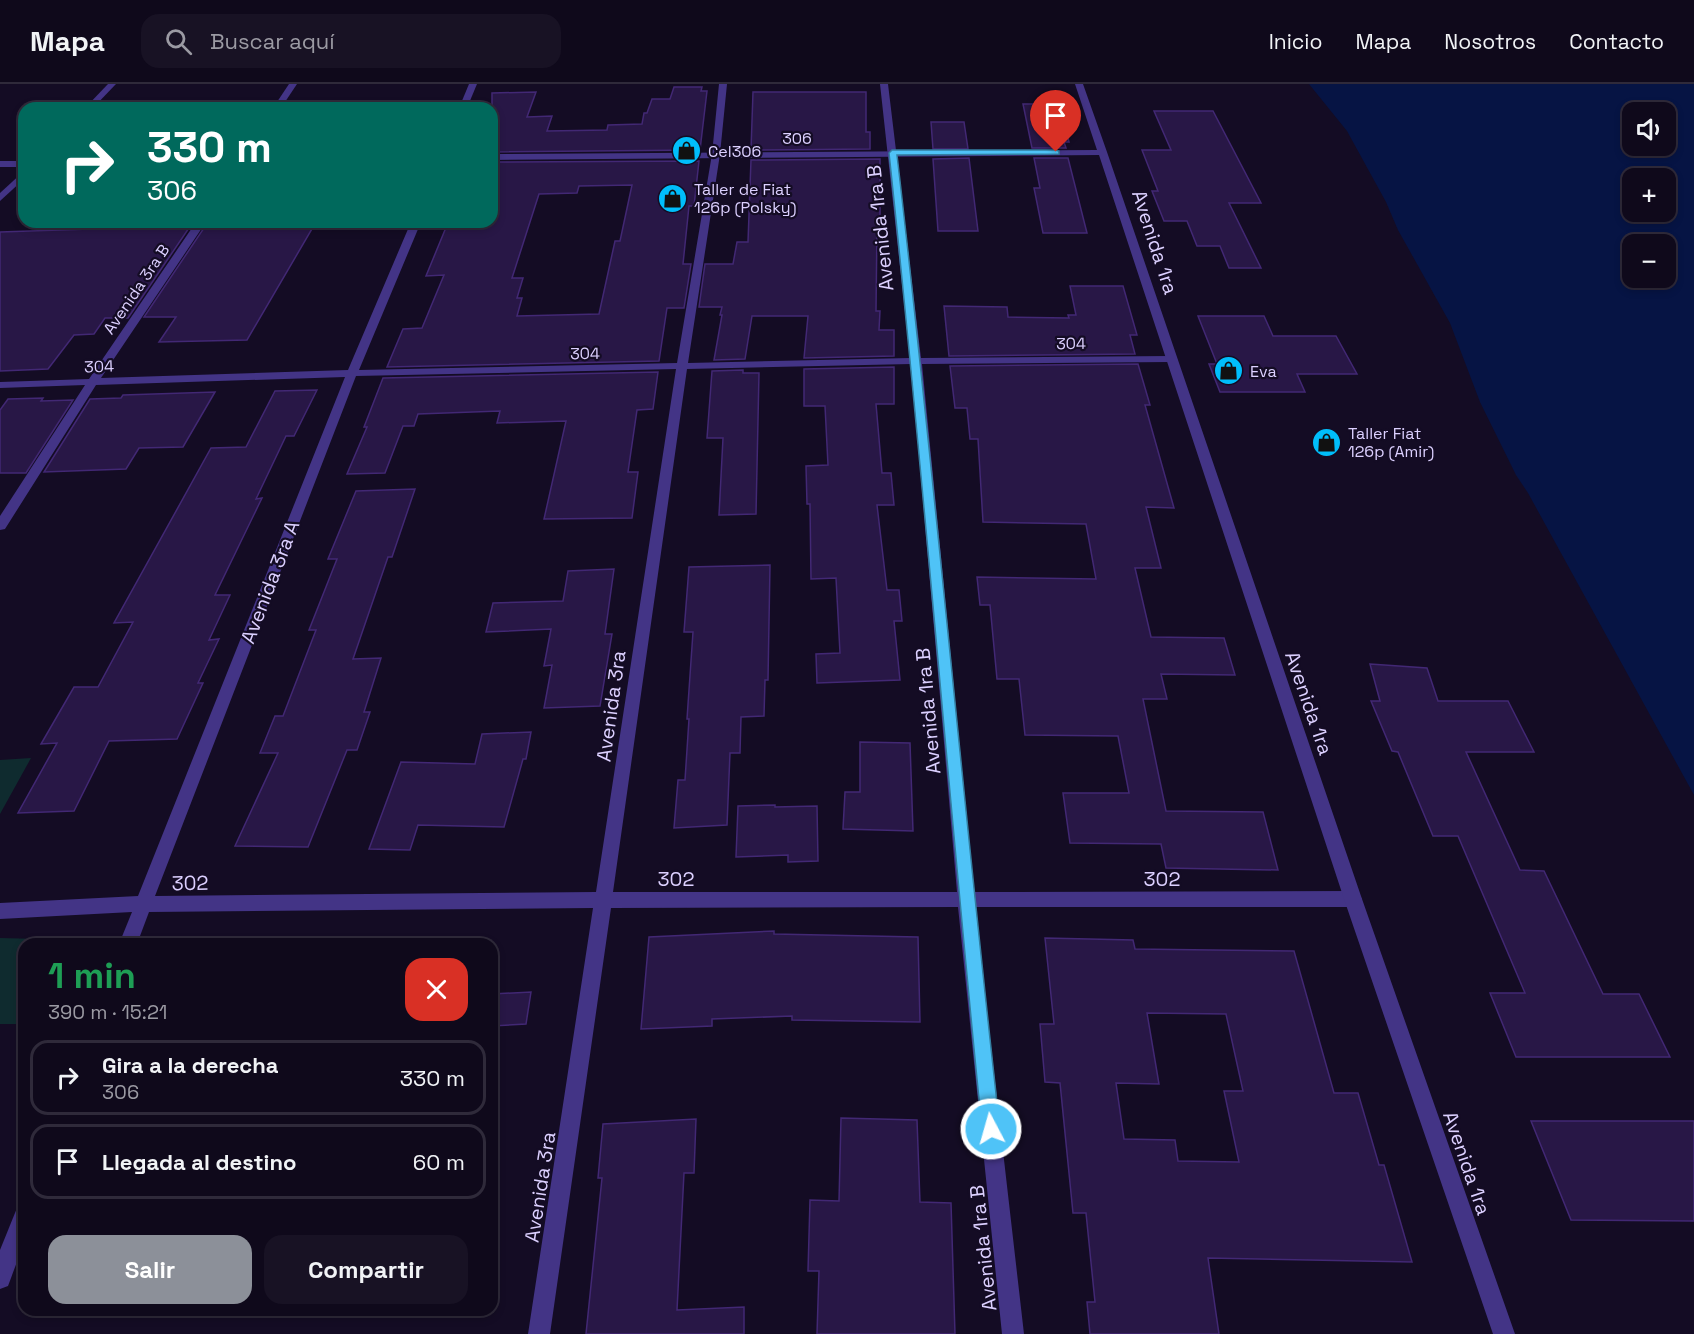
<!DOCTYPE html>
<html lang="es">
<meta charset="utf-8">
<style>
body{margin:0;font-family:"Space Grotesk",sans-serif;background:#181224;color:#f1f3f6;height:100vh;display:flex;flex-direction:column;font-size:22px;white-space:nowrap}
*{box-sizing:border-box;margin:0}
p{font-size:20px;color:#9b9aa3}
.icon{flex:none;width:33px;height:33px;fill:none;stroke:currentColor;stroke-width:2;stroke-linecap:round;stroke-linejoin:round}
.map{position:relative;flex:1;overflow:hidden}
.details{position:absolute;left:18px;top:854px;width:480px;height:378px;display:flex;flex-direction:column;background:#0f091b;border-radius:18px;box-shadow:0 3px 9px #0003,0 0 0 2px #2f2a3a}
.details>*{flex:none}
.hud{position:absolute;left:18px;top:18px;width:480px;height:126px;border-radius:18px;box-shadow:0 3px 9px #0003,0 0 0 2px #2f2a3a;background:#00695c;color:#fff;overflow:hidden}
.buttons{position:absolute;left:1622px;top:18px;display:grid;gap:12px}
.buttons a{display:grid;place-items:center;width:54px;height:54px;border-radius:12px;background:#0f091b;box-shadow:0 3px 9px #0003,0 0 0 2px #2f2a3a;font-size:30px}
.pin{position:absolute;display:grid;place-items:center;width:51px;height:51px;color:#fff;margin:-62px -26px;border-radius:50% 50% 50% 0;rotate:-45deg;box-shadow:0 0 6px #0007}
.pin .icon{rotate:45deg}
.me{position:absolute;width:66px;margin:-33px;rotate:354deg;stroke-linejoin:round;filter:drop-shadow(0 0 4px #0008)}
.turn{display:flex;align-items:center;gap:21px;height:126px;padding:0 30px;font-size:27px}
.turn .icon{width:78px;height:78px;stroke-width:2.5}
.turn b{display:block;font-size:42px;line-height:51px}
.round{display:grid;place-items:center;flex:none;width:63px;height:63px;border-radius:18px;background:#181224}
.head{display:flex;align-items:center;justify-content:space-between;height:102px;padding:0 30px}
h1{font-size:36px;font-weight:600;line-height:45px;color:#1e9e55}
.primary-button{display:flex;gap:12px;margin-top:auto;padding:12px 30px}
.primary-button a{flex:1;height:69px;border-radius:18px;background:#8c9099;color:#fff;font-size:24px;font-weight:600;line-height:69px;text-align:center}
.primary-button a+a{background:#181224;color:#f1f3f6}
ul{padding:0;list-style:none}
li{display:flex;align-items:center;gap:18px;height:75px;margin:0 12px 9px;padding:0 18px;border:3px solid #2f2a3a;border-radius:18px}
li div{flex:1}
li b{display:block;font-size:22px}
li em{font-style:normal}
header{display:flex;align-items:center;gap:36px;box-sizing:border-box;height:84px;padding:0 30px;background:#0f091b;border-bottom:2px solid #2f2a3a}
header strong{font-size:28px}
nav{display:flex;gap:33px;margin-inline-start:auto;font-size:21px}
.search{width:420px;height:54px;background:#181224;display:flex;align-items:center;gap:15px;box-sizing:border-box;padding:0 21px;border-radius:18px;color:#9b9aa3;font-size:22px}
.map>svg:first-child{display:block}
.green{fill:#0f2b2f}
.water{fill:#061444;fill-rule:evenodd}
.building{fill:#281746;stroke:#422874;stroke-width:1.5;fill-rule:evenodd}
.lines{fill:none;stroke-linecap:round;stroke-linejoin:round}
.minor{fill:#433486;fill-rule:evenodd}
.tertiary{fill:#433486;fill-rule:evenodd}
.route{fill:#4fc3f7;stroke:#337fa1;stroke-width:1.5}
.labels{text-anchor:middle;stroke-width:4.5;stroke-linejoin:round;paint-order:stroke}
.far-street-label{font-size:16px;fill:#dcd0ff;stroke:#140c24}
.far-poi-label{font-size:16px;fill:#dcd0ff;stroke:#140c24;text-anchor:start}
.street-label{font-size:20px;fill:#dcd0ff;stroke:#140c24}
</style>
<header>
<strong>Mapa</strong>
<div class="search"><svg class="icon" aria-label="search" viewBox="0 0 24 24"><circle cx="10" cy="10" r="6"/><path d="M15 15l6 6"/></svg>Buscar aquí</div>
<nav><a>Inicio</a><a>Mapa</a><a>Nosotros</a><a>Contacto</a></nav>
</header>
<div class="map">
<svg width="1694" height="1250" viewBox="0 0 1694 1250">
<rect width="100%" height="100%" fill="#140c24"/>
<g class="green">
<path d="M 31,674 L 0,730 L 0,676 Z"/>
<path d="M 0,854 L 79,856 L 77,859 L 24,860 L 24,940 L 0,940 Z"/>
</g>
<path class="water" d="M 1309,0 L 1694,0 L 1694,711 L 1528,409 L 1516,391 L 1480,318 L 1450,239 L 1398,146 L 1386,118 L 1347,47 ZM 1632,28 L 1665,28 L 1665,62 L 1632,62 ZM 1632,94 L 1665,94 L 1665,128 L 1632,128 ZM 1632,160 L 1665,160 L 1665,194 L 1632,194 Z"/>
<g class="building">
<path d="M 674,3 L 702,3 L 701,7 L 707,7 L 700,66 L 492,68 L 492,9 L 536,8 L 527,33 L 552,32 L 547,47 L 607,46 L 608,41 L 642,40 L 644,29 L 647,29 L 652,15 L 670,15 Z"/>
<path d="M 753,8 L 866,8 L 866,48 L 870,48 L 870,65 L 751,66 Z"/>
<path d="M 1023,20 L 1059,20 L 1069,58 L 1064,58 L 1066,64 L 1032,64 Z"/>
<path d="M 1154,27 L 1213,27 L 1261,119 L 1229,119 L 1261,184 L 1229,184 L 1220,162 L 1197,162 L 1187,137 L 1164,137 L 1152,107 L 1158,107 L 1142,66 L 1171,66 Z"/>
<path d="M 931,38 L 964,38 L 968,65 L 933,65 Z"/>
<path d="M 969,74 L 978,147 L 938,147 L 933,75 Z"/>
<path d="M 1034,74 L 1068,74 L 1087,149 L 1043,149 L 1034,104 L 1040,104 Z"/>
<path d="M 880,75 L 880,141 L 877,141 L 876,227 L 880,227 L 879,246 L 894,246 L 894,272 L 804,274 L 808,232 L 752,232 L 745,275 L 714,276 L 722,231 L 720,231 L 722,223 L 699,223 L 705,180 L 733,180 L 737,158 L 748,158 L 751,76 Z"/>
<path d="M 699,77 L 694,122 L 689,122 L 683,180 L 691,180 L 684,224 L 667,224 L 659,277 L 387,283 L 403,245 L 422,244 L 444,191 L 426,192 L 447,141 L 492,140 L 492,78 ZM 632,101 L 620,157 L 615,157 L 599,230 L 517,232 L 522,214 L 517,214 L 523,194 L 512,194 L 539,110 L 577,109 L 579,102 Z"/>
<path d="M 96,138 L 193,138 L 128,234 L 105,234 L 94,250 L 74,251 L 48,285 L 0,287 L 0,148 L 90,145 Z"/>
<path d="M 208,138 L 316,138 L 247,256 L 159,258 L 176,233 L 144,233 Z"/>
<path d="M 1070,202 L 1123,202 L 1137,251 L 1130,251 L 1135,270 L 949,272 L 944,222 L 1007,223 L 1008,233 L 1069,234 L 1068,231 L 1076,231 Z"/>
<path d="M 1198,232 L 1264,232 L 1273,252 L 1336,252 L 1357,290 L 1297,290 L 1305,308 L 1220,308 L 1209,280 L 1217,280 Z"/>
<path d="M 1138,280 L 1150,321 L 1145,321 L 1174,424 L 1146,423 L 1161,484 L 1135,484 L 1151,553 L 1224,554 L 1235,591 L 1161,590 L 1167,615 L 1143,615 L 1166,727 L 1263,728 L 1278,786 L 1166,784 L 1161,760 L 1070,759 L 1063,709 L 1129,709 L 1118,652 L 1025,651 L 1019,595 L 997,595 L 990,521 L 980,521 L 977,493 L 1096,495 L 1086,440 L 983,438 L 978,355 L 970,355 L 967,324 L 955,324 L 950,282 Z"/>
<path d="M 894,283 L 894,320 L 876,320 L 882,389 L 891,389 L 894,421 L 877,421 L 887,506 L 899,506 L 902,537 L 894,537 L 900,596 L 817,599 L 816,570 L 840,569 L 836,494 L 811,495 L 810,420 L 807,420 L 806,382 L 828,381 L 825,322 L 804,322 L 804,285 Z"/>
<path d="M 743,286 L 743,289 L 759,289 L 756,430 L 719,431 L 723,354 L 707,354 L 712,287 Z"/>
<path d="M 658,288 L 653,325 L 637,326 L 628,388 L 638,388 L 632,434 L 544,435 L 566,337 L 497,339 L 500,327 L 418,330 L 414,342 L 403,342 L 385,389 L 347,390 L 367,343 L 364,343 L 383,294 Z"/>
<path d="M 317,306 L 294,352 L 286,352 L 256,415 L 262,414 L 215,511 L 230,511 L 209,556 L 219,555 L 198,599 L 203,599 L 177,655 L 109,657 L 74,727 L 18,729 L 57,659 L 41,660 L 74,603 L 98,603 L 133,538 L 114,539 L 211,364 L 246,363 L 275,307 Z"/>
<path d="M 215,308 L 183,363 L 139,364 L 126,385 L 44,388 L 90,315 L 121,314 L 123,311 Z"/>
<path d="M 43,314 L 41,317 L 73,316 L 26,389 L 0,389 L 0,326 L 8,315 Z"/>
<path d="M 415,405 L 392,473 L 388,473 L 353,575 L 381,574 L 364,628 L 370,628 L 357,666 L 347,666 L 308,763 L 235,762 L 278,669 L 260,669 L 275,632 L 283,632 L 316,546 L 309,546 L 337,475 L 328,475 L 356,407 Z"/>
<path d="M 770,481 L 768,596 L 765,596 L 764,632 L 741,633 L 740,669 L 730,669 L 727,741 L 674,744 L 678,696 L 685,696 L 689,635 L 687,635 L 693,548 L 684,548 L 689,483 Z"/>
<path d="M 614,485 L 605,550 L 612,550 L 600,622 L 544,624 L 552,581 L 544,582 L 551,545 L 486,548 L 493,519 L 563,517 L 568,487 Z"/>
<path d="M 1370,580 L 1427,584 L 1438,617 L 1508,617 L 1534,668 L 1466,668 L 1520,786 L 1544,787 L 1603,910 L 1639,910 L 1670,973 L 1516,973 L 1490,909 L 1525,909 L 1458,752 L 1433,752 L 1398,668 L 1392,667 L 1371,617 L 1380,617 Z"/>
<path d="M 531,648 L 526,675 L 523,675 L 504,743 L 418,741 L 410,766 L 369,765 L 401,678 L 475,680 L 482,650 Z"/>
<path d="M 860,658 L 910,659 L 913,747 L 843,745 L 845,708 L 860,708 Z"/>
<path d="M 775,721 L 775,723 L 817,722 L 818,777 L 788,778 L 788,771 L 736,773 L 738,722 Z"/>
<path d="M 774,847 L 774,850 L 918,853 L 920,938 L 792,936 L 792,932 L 712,935 L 712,942 L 641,945 L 649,853 Z"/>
<path d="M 1045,854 L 1133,856 L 1135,865 L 1294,867 L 1334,1009 L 1358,1009 L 1379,1081 L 1384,1081 L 1412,1178 L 1208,1174 L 1219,1250 L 1090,1250 L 1087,1218 L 1095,1218 L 1086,1129 L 1073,1129 L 1060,999 L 1045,998 L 1040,940 L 1054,940 ZM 1147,929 L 1226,930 L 1243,1007 L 1224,1007 L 1239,1078 L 1178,1077 L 1175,1056 L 1124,1055 L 1116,999 L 1159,1000 Z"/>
<path d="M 531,908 L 526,940 L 492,942 L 492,910 Z"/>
<path d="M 841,1034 L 917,1036 L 920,1118 L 951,1119 L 955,1250 L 817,1250 L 819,1187 L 808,1187 L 810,1116 L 839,1117 Z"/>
<path d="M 696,1035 L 694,1089 L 684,1089 L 677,1226 L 744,1223 L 744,1250 L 586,1250 L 602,1094 L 598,1094 L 603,1040 Z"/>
<path d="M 1531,1037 L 1694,1037 L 1694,1137 L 1571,1136 Z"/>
</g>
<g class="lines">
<g class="minor">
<path d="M 108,0 L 116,0 L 93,24 L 85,24 Z"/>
<path d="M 289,0 L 297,0 L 281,24 L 273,24 Z"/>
<path d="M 469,0 L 477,0 L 467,24 L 459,24 Z"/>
<path d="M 719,0 L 727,0 L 720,70 L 688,279 L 910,274 L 880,0 L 888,0 L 921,274 L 1170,272 L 1175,275 L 1170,278 L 922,280 L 974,808 L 1353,807 L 1359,810 L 1362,815 L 1359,820 L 1353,823 L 975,823 L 1024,1250 L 1002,1250 L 958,823 L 611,824 L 550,1250 L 528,1250 L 593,824 L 149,828 L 137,860 L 119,860 L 132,828 L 0,835 L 0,819 L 138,812 L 345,293 L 96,301 L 5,445 L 0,446 L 0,432 L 85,301 L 0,304 L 0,298 L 89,295 L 196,138 L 206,138 L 101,294 L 348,286 L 411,138 L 421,138 L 359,286 L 677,279 L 712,70 ZM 911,280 L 957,808 L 613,808 L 687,285 ZM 676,285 L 596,808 L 155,812 L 356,292 Z"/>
<path d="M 24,87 L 24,95 L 0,117 L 0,109 Z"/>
<path d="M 24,1120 L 24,1159 L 8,1202 L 0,1205 L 0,1166 L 17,1124 Z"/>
</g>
<g class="tertiary">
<path d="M 1075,0 L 1083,0 L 1107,68 L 1362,815 L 1515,1250 L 1493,1250 L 1344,815 L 1099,71 L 492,76 L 492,70 L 1097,66 Z"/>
<rect x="0" y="77" width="24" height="6"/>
</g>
</g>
<path class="route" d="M 1056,66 L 1059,67 L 1059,70 L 897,71 C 935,395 963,720 1000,1045 L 998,1051 L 991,1054 L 985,1051 L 982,1045 C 949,720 924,394 889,69 L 892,66 Z"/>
<defs>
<symbol id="shop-disc" viewBox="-11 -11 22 22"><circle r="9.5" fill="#00befb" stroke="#140c24"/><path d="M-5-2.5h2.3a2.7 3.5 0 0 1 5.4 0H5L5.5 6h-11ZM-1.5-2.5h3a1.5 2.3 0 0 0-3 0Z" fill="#111"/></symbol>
</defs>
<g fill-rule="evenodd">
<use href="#shop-disc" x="670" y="50" width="33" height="33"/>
<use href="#shop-disc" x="656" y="98" width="33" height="33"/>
<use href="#shop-disc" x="1212" y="270" width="33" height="33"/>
<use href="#shop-disc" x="1310" y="342" width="33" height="33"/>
</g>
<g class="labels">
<g class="far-street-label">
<text x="797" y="60">306</text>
<text transform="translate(136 205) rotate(-56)" y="6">Avenida 3ra B</text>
<text transform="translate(1071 259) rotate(-1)" y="6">304</text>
<text transform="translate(585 269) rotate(-1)" y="6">304</text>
<text transform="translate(99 282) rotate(-2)" y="6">304</text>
</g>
<g class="far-poi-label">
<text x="708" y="73">Cel306</text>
<text x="694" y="111">Taller de Fiat<tspan x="694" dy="18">126p (Polsky)</tspan></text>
<text x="1250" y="293">Eva</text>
<text x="1348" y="355">Taller Fiat<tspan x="1348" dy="18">126p (Amir)</tspan></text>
</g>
<g class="street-label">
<text transform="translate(880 144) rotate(-96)" y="7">Avenida 1ra B</text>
<text transform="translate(1155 158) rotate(72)" y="7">Avenida 1ra</text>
<text transform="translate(270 498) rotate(-69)" y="7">Avenida 3ra A</text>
<text transform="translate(1309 619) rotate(71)" y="7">Avenida 1ra</text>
<text transform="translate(611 622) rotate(-82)" y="7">Avenida 3ra</text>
<text transform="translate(928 627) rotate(-95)" y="7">Avenida 1ra B</text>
<text x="676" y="802">302</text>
<text x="1162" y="802">302</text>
<text transform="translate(190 799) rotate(-1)" y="7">302</text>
<text transform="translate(1467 1079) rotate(71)" y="7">Avenida 1ra</text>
<text transform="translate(540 1103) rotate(-81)" y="7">Avenida 3ra</text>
<text transform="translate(983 1164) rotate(-96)" y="7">Avenida 1ra B</text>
</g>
</g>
</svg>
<div class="buttons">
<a><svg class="icon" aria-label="sound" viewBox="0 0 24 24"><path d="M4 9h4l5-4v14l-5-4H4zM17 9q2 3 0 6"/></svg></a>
<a>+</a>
<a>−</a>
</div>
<div class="pin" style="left:1056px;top:68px;background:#d93025"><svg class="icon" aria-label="arrive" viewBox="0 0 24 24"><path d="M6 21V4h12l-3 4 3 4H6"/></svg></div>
<svg class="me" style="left:991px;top:1045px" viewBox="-20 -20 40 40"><circle r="17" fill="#4fc3f7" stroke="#fff" stroke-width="3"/><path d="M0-11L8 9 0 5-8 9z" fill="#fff"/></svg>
<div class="hud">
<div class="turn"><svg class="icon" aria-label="right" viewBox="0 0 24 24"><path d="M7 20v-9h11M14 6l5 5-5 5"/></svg><div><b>330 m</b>306</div></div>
</div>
<section class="details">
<div class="head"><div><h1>1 min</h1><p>390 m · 15:21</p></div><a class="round" style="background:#d93025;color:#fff"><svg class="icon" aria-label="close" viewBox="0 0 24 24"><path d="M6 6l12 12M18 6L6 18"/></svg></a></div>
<ul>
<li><svg class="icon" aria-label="right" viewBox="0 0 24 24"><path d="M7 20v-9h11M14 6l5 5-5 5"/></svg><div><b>Gira a la derecha</b><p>306</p></div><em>330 m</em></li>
<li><svg class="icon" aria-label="arrive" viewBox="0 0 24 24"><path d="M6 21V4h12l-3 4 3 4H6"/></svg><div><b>Llegada al destino</b></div><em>60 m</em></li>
</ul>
<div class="primary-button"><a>Salir</a><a>Compartir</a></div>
</section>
</div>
